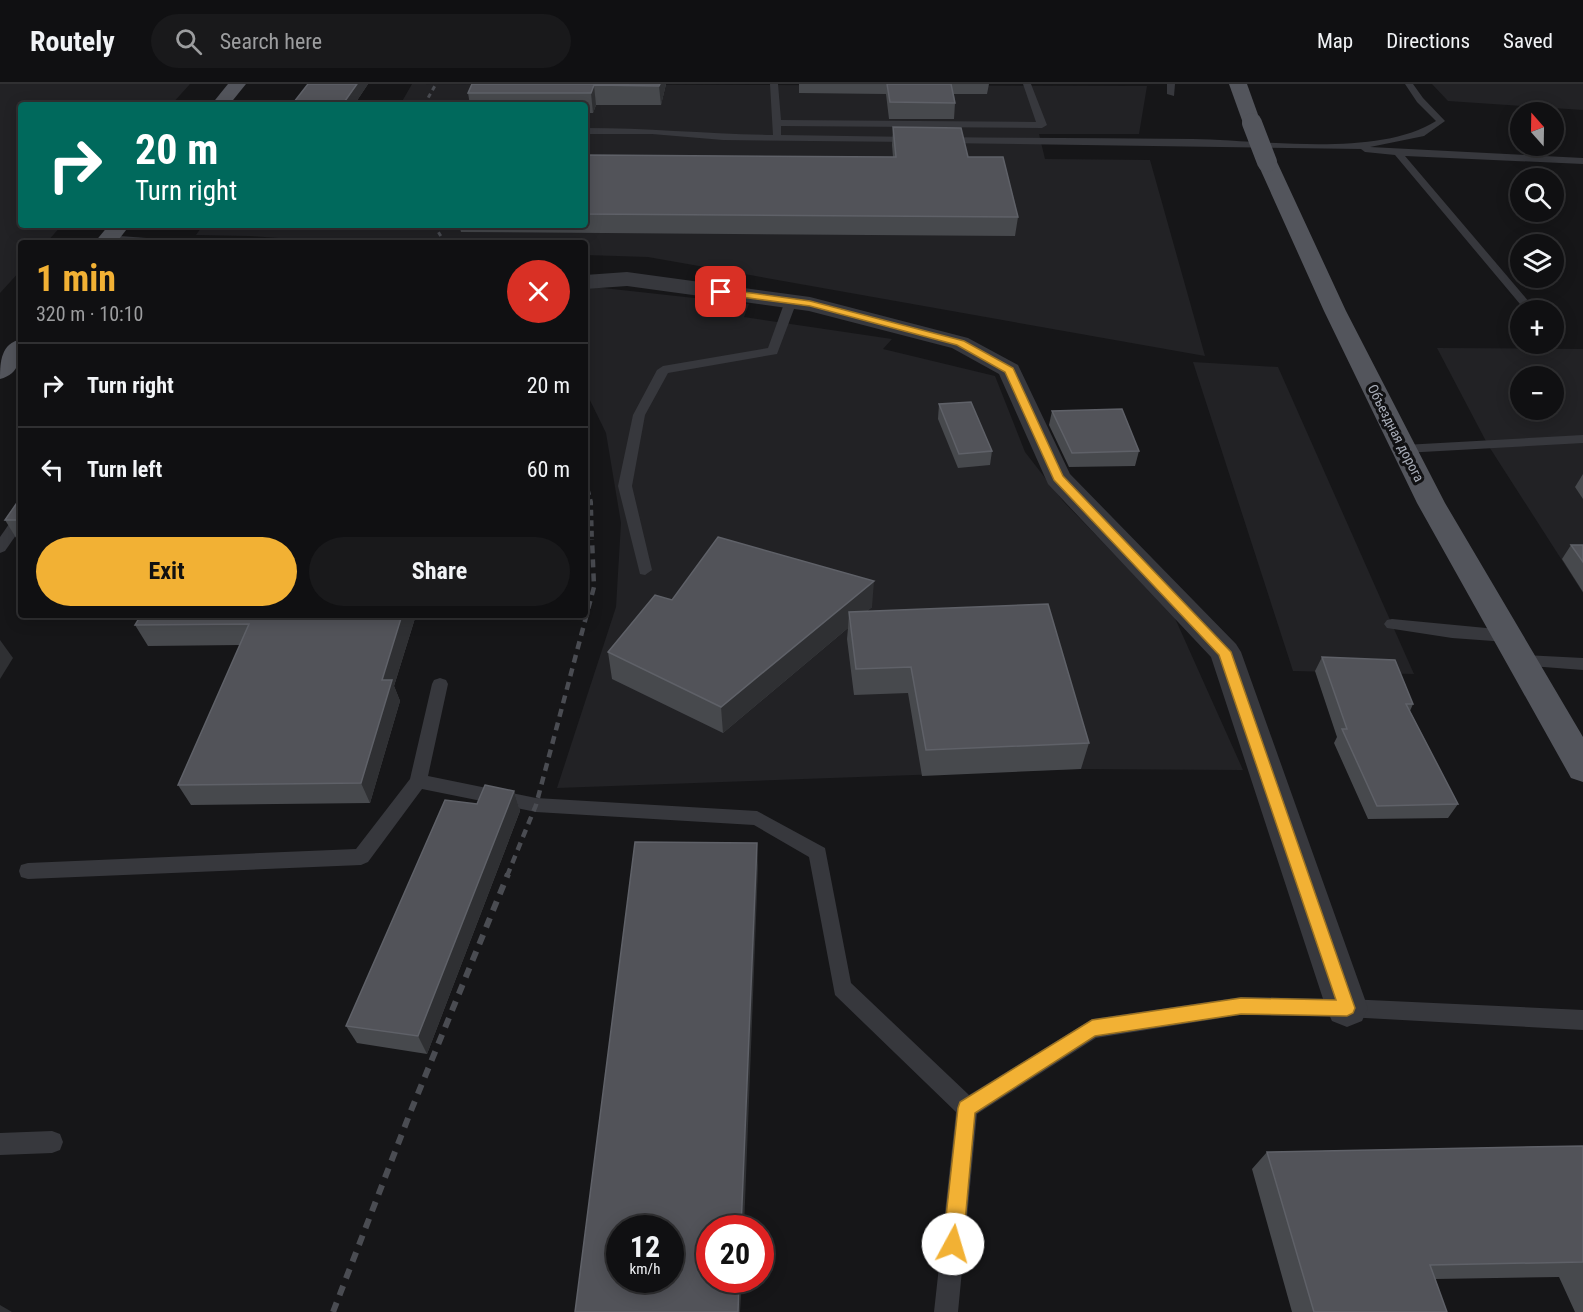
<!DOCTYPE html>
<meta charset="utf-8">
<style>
body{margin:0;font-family:"Roboto Condensed",sans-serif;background:#19191b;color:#f1f3f6;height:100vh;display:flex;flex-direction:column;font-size:22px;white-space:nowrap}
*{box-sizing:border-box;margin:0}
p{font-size:20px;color:#9c9d9f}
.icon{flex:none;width:33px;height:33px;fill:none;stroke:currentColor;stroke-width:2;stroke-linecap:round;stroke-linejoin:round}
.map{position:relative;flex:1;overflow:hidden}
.drawer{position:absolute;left:18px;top:156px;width:570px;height:378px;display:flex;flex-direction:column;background:#101012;border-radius:6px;box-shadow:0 3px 15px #0003,0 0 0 2px #303032}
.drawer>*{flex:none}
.guide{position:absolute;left:18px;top:18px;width:570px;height:126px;border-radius:6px;box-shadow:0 3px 15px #0003,0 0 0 2px #303032;background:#00695c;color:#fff;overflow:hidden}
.needle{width:39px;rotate:340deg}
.buttons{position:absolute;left:1510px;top:18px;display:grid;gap:12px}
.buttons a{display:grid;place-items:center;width:54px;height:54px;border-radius:50%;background:#101012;box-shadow:0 3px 15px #0003,0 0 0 2px #303032;font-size:30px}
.speed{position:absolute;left:606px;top:1131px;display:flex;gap:12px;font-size:30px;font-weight:700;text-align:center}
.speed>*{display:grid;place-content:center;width:78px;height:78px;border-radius:50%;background:#101012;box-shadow:0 3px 15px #0003,0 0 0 2px #303032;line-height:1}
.speed small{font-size:15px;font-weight:400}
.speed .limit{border:9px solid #d22;background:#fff;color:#111}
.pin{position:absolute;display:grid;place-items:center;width:51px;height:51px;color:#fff;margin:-26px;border-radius:12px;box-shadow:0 3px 9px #0006}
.me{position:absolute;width:66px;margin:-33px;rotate:6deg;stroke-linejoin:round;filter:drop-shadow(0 0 4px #0008)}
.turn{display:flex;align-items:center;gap:21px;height:126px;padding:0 18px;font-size:27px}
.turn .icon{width:78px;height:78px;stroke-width:2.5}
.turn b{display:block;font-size:42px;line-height:51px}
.round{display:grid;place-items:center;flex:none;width:63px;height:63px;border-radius:32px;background:#19191b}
.headline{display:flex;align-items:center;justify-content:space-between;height:102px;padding:0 18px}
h1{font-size:36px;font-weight:700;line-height:45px;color:#f2b134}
.button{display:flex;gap:12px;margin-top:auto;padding:12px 18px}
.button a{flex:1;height:69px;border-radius:36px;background:#f2b134;color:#111;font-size:24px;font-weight:700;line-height:69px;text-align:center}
.button a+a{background:#19191b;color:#f1f3f6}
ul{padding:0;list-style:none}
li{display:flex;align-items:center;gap:18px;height:84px;padding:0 18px;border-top:2px solid #303032}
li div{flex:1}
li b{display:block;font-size:22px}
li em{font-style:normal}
header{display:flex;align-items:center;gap:36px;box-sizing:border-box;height:84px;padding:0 30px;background:#101012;border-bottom:2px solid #303032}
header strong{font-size:28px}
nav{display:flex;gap:33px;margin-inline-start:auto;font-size:21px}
.search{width:420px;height:54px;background:#19191b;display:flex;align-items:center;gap:15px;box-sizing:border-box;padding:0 21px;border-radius:33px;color:#9c9d9f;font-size:22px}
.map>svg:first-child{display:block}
.built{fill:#222225;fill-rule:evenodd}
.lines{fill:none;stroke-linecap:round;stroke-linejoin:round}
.lane{fill:#37383d;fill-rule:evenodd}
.street{fill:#37383d;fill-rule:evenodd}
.primary{fill:#53555c;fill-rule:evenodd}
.rail-far3{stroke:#4a4c52;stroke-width:3;stroke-dasharray:4.5 4;stroke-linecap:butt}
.rail-far2{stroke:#4a4c52;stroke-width:4;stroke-dasharray:6 4.5;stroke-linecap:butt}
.rail-far1{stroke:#4a4c52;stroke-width:4.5;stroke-dasharray:8 6;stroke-linecap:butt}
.rail{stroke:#4a4c52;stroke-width:6;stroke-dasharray:10 8;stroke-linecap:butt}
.primary-bridge{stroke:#53555c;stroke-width:20}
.wall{fill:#47494d}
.shaded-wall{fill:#2f3033}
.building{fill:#525359;stroke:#5f6168;stroke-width:1.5;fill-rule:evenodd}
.route{fill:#f2b134;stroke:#9d7322;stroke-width:1.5}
.labels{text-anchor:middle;stroke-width:6;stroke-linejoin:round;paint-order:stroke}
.far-street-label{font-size:14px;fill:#a8adb8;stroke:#111113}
</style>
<header>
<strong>Routely</strong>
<div class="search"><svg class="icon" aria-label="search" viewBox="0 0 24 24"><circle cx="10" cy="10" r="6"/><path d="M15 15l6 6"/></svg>Search here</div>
<nav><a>Map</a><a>Directions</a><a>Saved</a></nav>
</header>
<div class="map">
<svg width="1583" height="1228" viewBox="0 0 1583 1228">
<rect width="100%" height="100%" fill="#161618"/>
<g class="built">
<path d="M 0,0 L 190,0 L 171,21 L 21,21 L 21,141 L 62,141 L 46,159 L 21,159 L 21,186 L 0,209 Z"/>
<path d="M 412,0 L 1147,2 L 1139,50 L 1039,50 L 1045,75 L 1150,76 L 1205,272 L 648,173 L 585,171 L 585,159 L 345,159 L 250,152 L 196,151 L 203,141 L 585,141 L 585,21 L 400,21 Z"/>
<path d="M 1432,0 L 1583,0 L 1583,26 L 1448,17 Z"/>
<path d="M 585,202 L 749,220 L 744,233 L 892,255 L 883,265 L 995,292 L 1025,368 L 1063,417 L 1174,532 L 1243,686 L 1081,685 L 557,704 L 616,523 L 621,439 L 606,349 L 585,306 Z"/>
<path d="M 1437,264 L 1583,265 L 1583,509 L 1488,361 ZM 1521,292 L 1554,292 L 1554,326 L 1521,326 Z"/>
<path d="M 1193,278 L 1278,283 L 1414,590 L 1293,587 Z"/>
</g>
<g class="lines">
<g class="lane">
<path d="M 770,0 L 778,0 L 781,36 L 1036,38 L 1023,0 L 1031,0 L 1047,41 L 1042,44 L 781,42 L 781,51 L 915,53 L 915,57 L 912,58 L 723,56 L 652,50 L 585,50 L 585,44 C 648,44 710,50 773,51 Z"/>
<path d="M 1167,0 L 1175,0 L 1174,12 L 1167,10 Z"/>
<path d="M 1405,0 L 1413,0 L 1423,14 L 1445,37 L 1424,52 L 1370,63 L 1583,74 L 1583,80 L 1405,72 L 1536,226 L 1525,226 L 1395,71 L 1365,68 L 1361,65 L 941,59 L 936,56 L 941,53 C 1025,54 1109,54 1193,55 C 1261,56 1378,74 1436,37 L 1417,18 Z"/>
<path d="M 791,214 L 797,217 L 777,270 L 668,289 L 645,331 L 632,402 L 652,486 L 645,491 L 640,490 L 618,402 L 633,331 L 657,286 L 663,282 L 768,264 L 785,217 Z"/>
<path d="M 1583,351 L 1583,359 L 1404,369 L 1397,365 L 1404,361 Z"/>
<path d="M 21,428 L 21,444 L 5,467 L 0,469 L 0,453 L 16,430 Z"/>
<path d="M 1392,535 L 1507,546 L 1513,548 L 1515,552 L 1513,556 L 1507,558 L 1452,554 L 1387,544 L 1384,540 L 1387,536 Z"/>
<path d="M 1522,571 L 1583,574 L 1583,586 L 1516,581 L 1514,577 L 1516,573 Z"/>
<path d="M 440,594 L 446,596 L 448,600 L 428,692 L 536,714 L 757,727 L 825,764 L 851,899 L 969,1011 L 1092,935 L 1241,913 L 1347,915 L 1583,926 L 1583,946 L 1347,933 L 1241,931 L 1096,954 L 977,1030 L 958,1228 L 934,1228 L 956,1028 L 835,911 L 809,773 L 754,741 L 536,728 L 422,705 L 368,778 L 361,781 L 28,795 L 21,793 L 19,787 L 21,781 L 28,779 L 356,765 L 410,695 L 432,600 L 434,596 Z"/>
<path d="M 52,1047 L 60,1050 L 63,1058 L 60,1066 L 52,1069 L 0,1071 L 0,1049 Z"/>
</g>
<g class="street">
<path d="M 107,151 L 160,155 L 164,159 L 98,159 L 96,157 L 100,153 Z"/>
<path d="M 627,188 L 810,213 L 968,254 L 1018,281 L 1070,390 L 1236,560 L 1241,568 L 1368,924 L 1362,937 L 1347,943 L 1332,937 L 1326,924 L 1211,573 L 1048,400 L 999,290 L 952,264 L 809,227 L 627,202 L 585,205 L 585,191 Z"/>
</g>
<g class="primary">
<path d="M 228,0 L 246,0 L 229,21 L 211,21 Z"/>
<path d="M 1229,0 L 1247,0 L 1261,39 L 1258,43 L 1246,43 L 1243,39 Z"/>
<path d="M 1267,72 L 1274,74 L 1277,78 L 1346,227 L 1445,419 L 1583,653 L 1583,698 L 1571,694 L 1417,419 L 1324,227 L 1257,78 L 1260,74 Z"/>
<path d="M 109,141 L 130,141 L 116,159 L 94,159 Z"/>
<path d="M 21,255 C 21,273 20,290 0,295 C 0,277 1,260 21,255 Z"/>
</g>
<g class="rail-far3">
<path d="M 424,21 L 436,0"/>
<path d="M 434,141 L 445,159"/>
</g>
<path class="rail-far2" d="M 585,395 L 591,418 L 592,456"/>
<path class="rail-far1" d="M 507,792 L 536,721 L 594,503 L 592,455"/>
<path class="rail" d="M 333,1228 L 410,1029 L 508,790"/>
<path class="primary-bridge" d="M 1252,39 L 1267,78"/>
</g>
<g class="wall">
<path d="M 308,0 L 368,0 L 354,21 L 295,21 L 294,18 Z"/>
<path d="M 472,0 L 666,0 L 661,21 L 596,21 L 593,29 L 585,29 L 585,21 L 470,21 L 468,9 Z"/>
<path d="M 799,0 L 989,0 L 987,10 L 954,10 L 955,19 L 954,35 L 889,35 L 886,10 L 799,9 Z"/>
<path d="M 893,43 L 968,73 L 1018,133 L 1015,152 L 461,148 L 459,141 L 585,141 L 585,71 L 893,73 L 892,61 Z"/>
<path d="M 939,320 L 992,367 L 990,381 L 958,384 L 938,335 Z"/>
<path d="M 1052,327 L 1139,367 L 1135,382 L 1069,383 L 1049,341 Z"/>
<path d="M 1583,390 L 1583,415 L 1575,403 Z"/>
<path d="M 21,413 L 21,457 L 18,457 L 5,436 Z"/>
<path d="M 1571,461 L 1583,461 L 1583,508 L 1562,475 Z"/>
<path d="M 672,516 L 872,523 L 867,527 L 1089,659 L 1081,685 L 922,692 L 908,609 L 854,611 L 847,555 L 848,544 L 723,649 L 612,595 L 608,568 Z"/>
<path d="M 416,531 L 394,602 L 400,617 L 370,719 L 191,721 L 178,701 L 240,561 L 148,562 L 135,541 Z"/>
<path d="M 1322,573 L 1413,620 L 1410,627 L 1458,720 L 1448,734 L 1368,735 L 1334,659 L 1337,653 L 1315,587 Z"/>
<path d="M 514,707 L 520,727 L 427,970 L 357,959 L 346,942 L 477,720 Z"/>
<path d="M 1583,1062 L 1583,1228 L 1575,1228 L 1559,1193 L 1435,1195 L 1447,1228 L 1292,1228 L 1252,1085 L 1267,1068 Z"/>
</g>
<g class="shaded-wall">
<path d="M 357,0 L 368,0 L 354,21 L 346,21 L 345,17 Z"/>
<path d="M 660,0 L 666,0 L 661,21 L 659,2 Z"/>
<path d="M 594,1 L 596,21 L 593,29 L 591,9 Z"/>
<path d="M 874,497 L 872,523 L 850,542 L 849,528 L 848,544 L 723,649 L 721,623 Z"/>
<path d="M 402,531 L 416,531 L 394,602 L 400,617 L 370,719 L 361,699 L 382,596 Z"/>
<path d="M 0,556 L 13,574 L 0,595 Z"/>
<path d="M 514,707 L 520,727 L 427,970 L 418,952 Z"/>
<path d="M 757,759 L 758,783 L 744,1144 L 741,1144 Z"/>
<path d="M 739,1196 L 742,1196 L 740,1228 L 738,1228 Z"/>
<path d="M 0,1221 L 12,1228 L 0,1228 Z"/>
</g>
<g class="building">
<path d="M 308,0 L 357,0 L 345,17 L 294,18 Z"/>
<path d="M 472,0 L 660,0 L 659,2 L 594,1 L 591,9 L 468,9 Z"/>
<path d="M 887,0 L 951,0 L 955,19 L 890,18 Z"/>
<path d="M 893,43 L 961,44 L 968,73 L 1003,73 L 1018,133 L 585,130 L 585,71 L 896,73 Z"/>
<path d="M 971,318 L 992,367 L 959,370 L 939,320 Z"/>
<path d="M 1122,325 L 1139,367 L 1072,369 L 1052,327 Z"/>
<path d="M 21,413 L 21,436 L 5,436 Z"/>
<path d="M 718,453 L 874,497 L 721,623 L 608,568 L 655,511 L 672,516 Z"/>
<path d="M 1571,461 L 1583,461 L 1583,478 Z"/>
<path d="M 1048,520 L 1089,659 L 926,666 L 911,583 L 856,585 L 849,528 Z"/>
<path d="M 141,531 L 402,531 L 382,596 L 392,596 L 361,699 L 178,701 L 249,540 L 135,541 Z"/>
<path d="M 1322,573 L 1395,576 L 1413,620 L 1406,620 L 1458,720 L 1377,722 L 1342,645 L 1347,645 Z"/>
<path d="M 485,701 L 514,707 L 418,952 L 346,942 L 445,716 L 477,720 Z"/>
<path d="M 635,758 L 757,759 L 741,1144 L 710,1144 L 710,1196 L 739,1196 L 738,1228 L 575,1228 ZM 620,1144 L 670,1144 L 670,1196 L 620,1196 Z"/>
<path d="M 1583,1062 L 1583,1178 L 1430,1181 L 1447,1228 L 1314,1228 L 1267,1068 Z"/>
</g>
<path class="route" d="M 721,205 L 810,217 L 964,257 L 1013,284 L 1063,392 L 1231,568 L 1355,924 L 1353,929 L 1347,932 L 1241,930 L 1095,952 L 975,1029 L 963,1160 L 960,1167 L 953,1170 L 946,1167 L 943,1160 L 958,1024 L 960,1018 L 1092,936 L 1241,914 L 1336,916 L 1219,571 L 1054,396 L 1005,288 L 957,261 L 810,222 L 718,210 L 718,206 Z"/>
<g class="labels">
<g class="far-street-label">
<text transform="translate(1396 349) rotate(63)" y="5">Объездная дорога</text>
</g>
</g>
</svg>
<div class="buttons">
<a><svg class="needle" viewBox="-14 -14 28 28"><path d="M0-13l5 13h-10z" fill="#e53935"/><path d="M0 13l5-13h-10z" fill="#9c9d9f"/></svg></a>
<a><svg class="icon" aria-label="search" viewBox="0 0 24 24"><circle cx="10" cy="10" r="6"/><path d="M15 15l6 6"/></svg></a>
<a><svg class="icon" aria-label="layers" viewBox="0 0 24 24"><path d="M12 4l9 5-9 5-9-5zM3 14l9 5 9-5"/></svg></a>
<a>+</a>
<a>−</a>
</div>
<div class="speed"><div>12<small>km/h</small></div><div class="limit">20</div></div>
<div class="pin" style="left:721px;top:208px;background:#d93025"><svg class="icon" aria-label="arrive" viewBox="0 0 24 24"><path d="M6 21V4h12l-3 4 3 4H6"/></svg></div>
<svg class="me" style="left:953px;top:1160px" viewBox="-20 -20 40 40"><circle r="19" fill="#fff"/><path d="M0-13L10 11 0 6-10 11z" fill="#f2b134"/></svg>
<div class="guide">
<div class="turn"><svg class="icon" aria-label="right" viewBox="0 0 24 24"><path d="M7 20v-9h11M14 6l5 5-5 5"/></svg><div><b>20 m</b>Turn right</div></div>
</div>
<section class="drawer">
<div class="headline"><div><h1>1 min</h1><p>320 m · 10:10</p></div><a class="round" style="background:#d93025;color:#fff"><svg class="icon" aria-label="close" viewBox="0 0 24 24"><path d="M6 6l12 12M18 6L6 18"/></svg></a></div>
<ul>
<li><svg class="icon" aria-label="right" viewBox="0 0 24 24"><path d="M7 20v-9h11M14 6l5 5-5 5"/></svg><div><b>Turn right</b></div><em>20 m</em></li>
<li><svg class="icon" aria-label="left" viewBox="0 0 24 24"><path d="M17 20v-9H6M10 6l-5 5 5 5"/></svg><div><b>Turn left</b></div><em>60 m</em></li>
</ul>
<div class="button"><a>Exit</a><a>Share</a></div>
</section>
</div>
